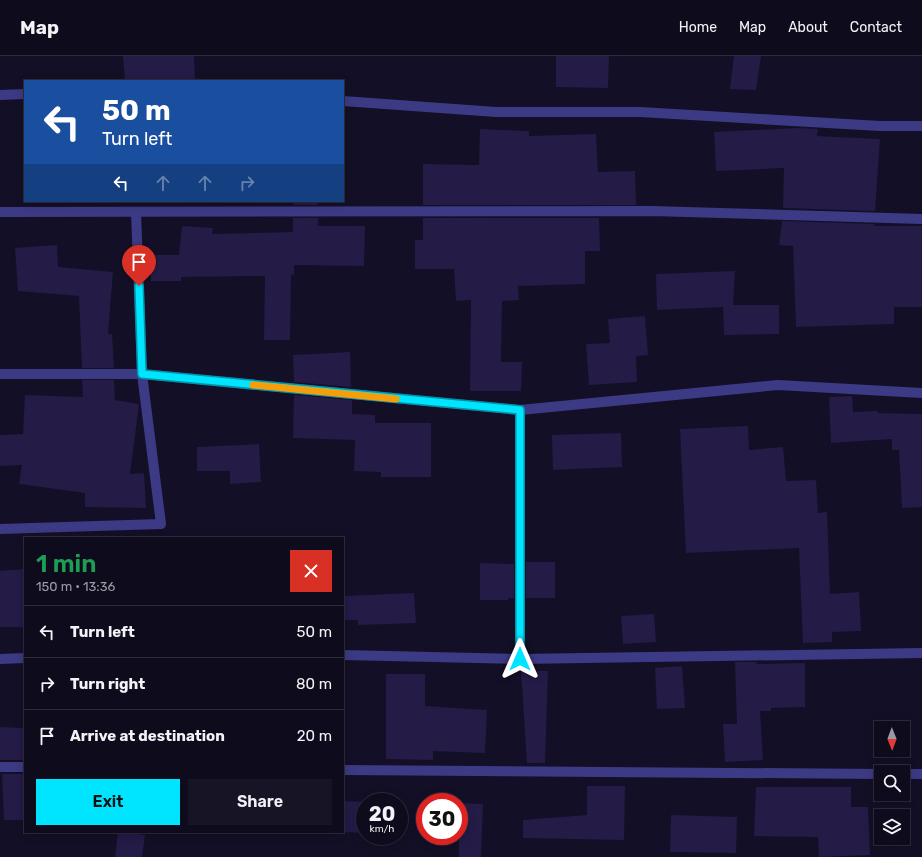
<!DOCTYPE html>
<meta charset="utf-8">
<style>
body{margin:0;font-family:Rubik,sans-serif;background:#171425;color:#f1f3f6;height:100vh;display:flex;flex-direction:column;font-size:15px;white-space:nowrap}
*{box-sizing:border-box;margin:0}
p{font-size:13px;color:#9b9ba3}
.icon{flex:none;width:22px;height:22px;fill:none;stroke:currentColor;stroke-width:2;stroke-linecap:round;stroke-linejoin:round}
.map{position:relative;flex:1;overflow:hidden}
.sheet{position:absolute;left:24px;top:481px;width:320px;height:296px;display:flex;flex-direction:column;background:#0e0b1c;border-radius:0px;box-shadow:0 2px 10px #0003,0 0 0 1px #2e2b3b}
.sheet>*{flex:none}
.hud{position:absolute;left:24px;top:24px;width:320px;height:122px;border-radius:0px;box-shadow:0 2px 10px #0003,0 0 0 1px #2e2b3b;background:#1a4fa0;color:#fff;overflow:hidden}
.needle{width:26px;rotate:179deg}
.controls{position:absolute;left:874px;top:665px;display:grid;gap:8px}
.controls a{display:grid;place-items:center;width:36px;height:36px;border-radius:0px;background:#0e0b1c;box-shadow:0 2px 10px #0003,0 0 0 1px #2e2b3b;font-size:20px}
.speed{position:absolute;left:356px;top:737px;display:flex;gap:8px;font-size:20px;font-weight:700;text-align:center}
.speed>*{display:grid;place-content:center;width:52px;height:52px;border-radius:50%;background:#0e0b1c;box-shadow:0 2px 10px #0003,0 0 0 1px #2e2b3b;line-height:1}
.speed small{font-size:10px;font-weight:400}
.speed .limit{border:6px solid #d22;background:#fff;color:#111}
.pin{position:absolute;display:grid;place-items:center;width:34px;height:34px;color:#fff;margin:-41px -17px;border-radius:50% 50% 50% 0;rotate:-45deg;box-shadow:0 0 4px #0007}
.pin .icon{rotate:45deg}
.me{position:absolute;width:44px;margin:-22px;rotate:0deg;stroke-linejoin:round;filter:drop-shadow(0 0 3px #0008)}
.turn{display:flex;align-items:center;gap:14px;height:84px;padding:0 12px;font-size:18px}
.turn .icon{width:52px;height:52px;stroke-width:2.5}
.turn b{display:block;font-size:28px;line-height:34px}
.lanes{display:flex;align-items:center;height:38px;padding:0 12px;background:#0003;justify-content:center;gap:20px;direction:ltr}
.lanes .off{opacity:.35}
.round{display:grid;place-items:center;flex:none;width:42px;height:42px;border-radius:0px;background:#171425}
.overview{display:flex;align-items:center;justify-content:space-between;height:68px;padding:0 12px}
h1{font-size:24px;font-weight:600;line-height:30px;color:#1e9e55}
.cta{display:flex;gap:8px;margin-top:auto;padding:8px 12px}
.cta a{flex:1;height:46px;border-radius:0px;background:#00e5ff;color:#111;font-size:16px;font-weight:600;line-height:46px;text-align:center}
.cta a+a{background:#171425;color:#f1f3f6}
ul{padding:0;list-style:none}
li{display:flex;align-items:center;gap:12px;height:52px;padding:0 12px;border-top:1px solid #2e2b3b}
li div{flex:1}
li b{display:block;font-size:15px}
li em{font-style:normal}
header{display:flex;align-items:center;gap:24px;box-sizing:border-box;height:56px;padding:0 20px;background:#0e0b1c;border-bottom:1px solid #2e2b3b}
header strong{font-size:19px}
nav{display:flex;gap:22px;margin-inline-start:auto;font-size:14px}
.map>svg:first-child{display:block}
.building{fill:#241b47}
.lines{fill:none;stroke-linecap:round;stroke-linejoin:round}
.minor{stroke:#3d3a85;stroke-width:10}
.route-casing{stroke:#0095a6;stroke-width:10}
.route{stroke:#00e5ff;stroke-width:7}
.slow{stroke:#f59e0b;stroke-width:7}
</style>
<header>
<strong>Map</strong>
<nav><a>Home</a><a>Map</a><a>About</a><a>Contact</a></nav>
</header>
<div class="map">
<svg width="922" height="801" viewBox="0 0 922 801">
<rect width="100%" height="100%" fill="#130f26"/>
<g class="building">
<path d="M 123,0 L 194,0 L 195,25 L 125,25 Z"/>
<path d="M 556,0 L 609,0 L 608,32 L 556,31 Z"/>
<path d="M 734,0 L 761,0 L 756,34 L 730,33 Z"/>
<path d="M 797,72 L 818,73 L 817,80 L 880,83 L 875,155 L 783,152 L 784,112 L 716,115 L 714,76 Z"/>
<path d="M 480,73 L 529,75 L 529,80 L 596,78 L 598,116 L 635,115 L 636,149 L 423,149 L 423,108 L 479,109 Z"/>
<rect x="294" y="145" width="24" height="4"/>
<path d="M 293,162 L 318,162 L 318,170 L 365,170 L 364,210 L 294,209 L 294,218 L 291,219 L 290,284 L 264,284 L 265,220 L 181,221 L 181,225 L 151,225 L 151,199 L 179,199 L 182,170 L 213,172 L 212,178 L 293,176 Z"/>
<path d="M 423,162 L 599,162 L 600,195 L 585,195 L 585,228 L 518,230 L 519,244 L 502,245 L 501,306 L 522,306 L 521,335 L 470,335 L 471,244 L 456,245 L 454,213 L 415,213 L 415,184 L 423,184 Z"/>
<path d="M 782,165 L 874,168 L 874,170 L 922,170 L 922,251 L 894,251 L 894,268 L 796,271 L 793,190 L 779,189 Z"/>
<path d="M 57,189 L 58,211 L 113,216 L 108,278 L 112,278 L 114,312 L 82,312 L 79,240 L 18,235 L 15,192 Z"/>
<path d="M 735,215 L 733,249 L 779,249 L 779,278 L 724,279 L 723,251 L 657,254 L 656,218 Z"/>
<path d="M 645,260 L 648,299 L 636,300 L 637,326 L 589,329 L 586,288 L 610,287 L 608,263 Z"/>
<path d="M 350,296 L 351,331 L 294,326 L 293,299 Z"/>
<path d="M 82,324 L 114,324 L 115,344 L 139,348 L 130,418 L 144,417 L 146,452 L 85,451 L 85,437 L 19,428 L 22,409 L 0,410 L 0,379 L 23,378 L 25,339 L 83,341 Z"/>
<path d="M 294,339 L 352,344 L 352,358 L 375,359 L 375,367 L 431,367 L 431,421 L 381,421 L 381,416 L 354,415 L 355,384 L 293,382 Z"/>
<path d="M 852,340 L 853,356 L 878,355 L 878,357 L 922,358 L 922,451 L 902,452 L 899,394 L 892,394 L 892,383 L 831,387 L 829,341 Z"/>
<path d="M 748,370 L 749,394 L 783,391 L 786,425 L 816,424 L 818,457 L 827,456 L 830,538 L 859,536 L 861,575 L 832,576 L 832,586 L 803,587 L 799,492 L 686,497 L 680,373 Z"/>
<path d="M 621,377 L 622,411 L 553,414 L 552,379 Z"/>
<path d="M 259,388 L 261,426 L 230,428 L 230,415 L 197,415 L 197,391 Z"/>
<rect x="526" y="506" width="29" height="36"/>
<path d="M 480,507 L 514,508 L 514,542 L 508,542 L 508,544 L 480,544 Z"/>
<path d="M 25,513 L 25,571 L 0,571 L 0,515 Z"/>
<path d="M 414,537 L 416,567 L 358,569 L 358,564 L 343,564 L 343,540 Z"/>
<path d="M 654,558 L 656,586 L 623,588 L 621,560 Z"/>
<path d="M 735,606 L 756,606 L 757,608 L 805,607 L 805,651 L 771,652 L 771,655 L 760,655 L 763,704 L 725,706 L 723,668 L 737,668 Z"/>
<path d="M 682,610 L 685,652 L 657,653 L 655,612 Z"/>
<path d="M 521,614 L 548,615 L 545,707 L 527,707 Z"/>
<path d="M 386,618 L 425,618 L 425,650 L 487,654 L 485,697 L 433,695 L 433,704 L 386,703 Z"/>
<path d="M 0,671 L 25,672 L 25,704 L 0,704 Z"/>
<path d="M 2,718 L 25,718 L 25,764 L 4,764 Z"/>
<path d="M 587,730 L 625,730 L 624,784 L 523,782 L 523,764 L 587,759 Z"/>
<path d="M 756,731 L 851,731 L 851,751 L 868,751 L 870,799 L 819,801 L 818,781 L 754,780 Z"/>
<path d="M 343,745 L 371,746 L 365,746 L 365,777 L 342,776 Z"/>
<path d="M 459,747 L 483,748 L 481,801 L 459,801 Z"/>
<path d="M 671,759 L 737,761 L 736,797 L 670,796 Z"/>
<path d="M 118,776 L 145,779 L 142,801 L 115,801 Z"/>
</g>
<g class="lines">
<g class="minor">
<path d="M 0,39 L 25,38"/>
<path d="M 343,45 L 496,56 L 640,56 L 880,70 L 922,70"/>
<path d="M 0,156 L 652,155 L 922,163"/>
<path d="M 0,318 L 142,318 L 520,354"/>
<path d="M 0,473 L 161,468 L 142,318 L 136,156"/>
<path d="M 343,599 L 520,603 L 922,597"/>
<path d="M 0,603 L 25,602"/>
<path d="M 520,603 L 520,354 L 778,329 L 922,337"/>
<path d="M 0,711 L 25,711"/>
<path d="M 343,714 L 881,718"/>
<path d="M 903,718 L 922,718"/>
</g>
</g>
<g class="lines">
<defs>
<path id="route" d="M 139,230 L 142,318 L 520,354 L 520,603"/>
</defs>
<use href="#route" class="route-casing"/>
<use href="#route" class="route"/>
<path class="slow" d="M 253,329 L 396,343"/>
</g>
</svg>
<div class="controls">
<a><svg class="needle" viewBox="-14 -14 28 28"><path d="M0-13l5 13h-10z" fill="#e53935"/><path d="M0 13l5-13h-10z" fill="#9b9ba3"/></svg></a>
<a><svg class="icon" aria-label="search" viewBox="0 0 24 24"><circle cx="10" cy="10" r="6"/><path d="M15 15l6 6"/></svg></a>
<a><svg class="icon" aria-label="layers" viewBox="0 0 24 24"><path d="M12 4l9 5-9 5-9-5zM3 14l9 5 9-5"/></svg></a>
</div>
<div class="speed"><div>20<small>km/h</small></div><div class="limit">30</div></div>
<div class="pin" style="left:139px;top:230px;background:#d93025"><svg class="icon" aria-label="arrive" viewBox="0 0 24 24"><path d="M6 21V4h12l-3 4 3 4H6"/></svg></div>
<svg class="me" style="left:520px;top:603px" viewBox="-20 -20 40 40"><path d="M0-17L14 15 0 8-14 15z" fill="#00e5ff" stroke="#fff" stroke-width="4"/></svg>
<div class="hud">
<div class="turn"><svg class="icon" aria-label="left" viewBox="0 0 24 24"><path d="M17 20v-9H6M10 6l-5 5 5 5"/></svg><div><b>50 m</b>Turn left</div></div>
<div class="lanes"><svg class="icon" aria-label="left" viewBox="0 0 24 24"><path d="M17 20v-9H6M10 6l-5 5 5 5"/></svg><svg class="icon off" aria-label="ahead" viewBox="0 0 24 24"><path d="M12 20V5M6 11l6-6 6 6"/></svg><svg class="icon off" aria-label="ahead" viewBox="0 0 24 24"><path d="M12 20V5M6 11l6-6 6 6"/></svg><svg class="icon off" aria-label="right" viewBox="0 0 24 24"><path d="M7 20v-9h11M14 6l5 5-5 5"/></svg></div>
</div>
<section class="sheet">
<div class="overview"><div><h1>1 min</h1><p>150 m · 13:36</p></div><a class="round" style="background:#d93025;color:#fff"><svg class="icon" aria-label="close" viewBox="0 0 24 24"><path d="M6 6l12 12M18 6L6 18"/></svg></a></div>
<ul>
<li><svg class="icon" aria-label="left" viewBox="0 0 24 24"><path d="M17 20v-9H6M10 6l-5 5 5 5"/></svg><div><b>Turn left</b></div><em>50 m</em></li>
<li><svg class="icon" aria-label="right" viewBox="0 0 24 24"><path d="M7 20v-9h11M14 6l5 5-5 5"/></svg><div><b>Turn right</b></div><em>80 m</em></li>
<li><svg class="icon" aria-label="arrive" viewBox="0 0 24 24"><path d="M6 21V4h12l-3 4 3 4H6"/></svg><div><b>Arrive at destination</b></div><em>20 m</em></li>
</ul>
<div class="cta"><a>Exit</a><a>Share</a></div>
</section>
</div>
